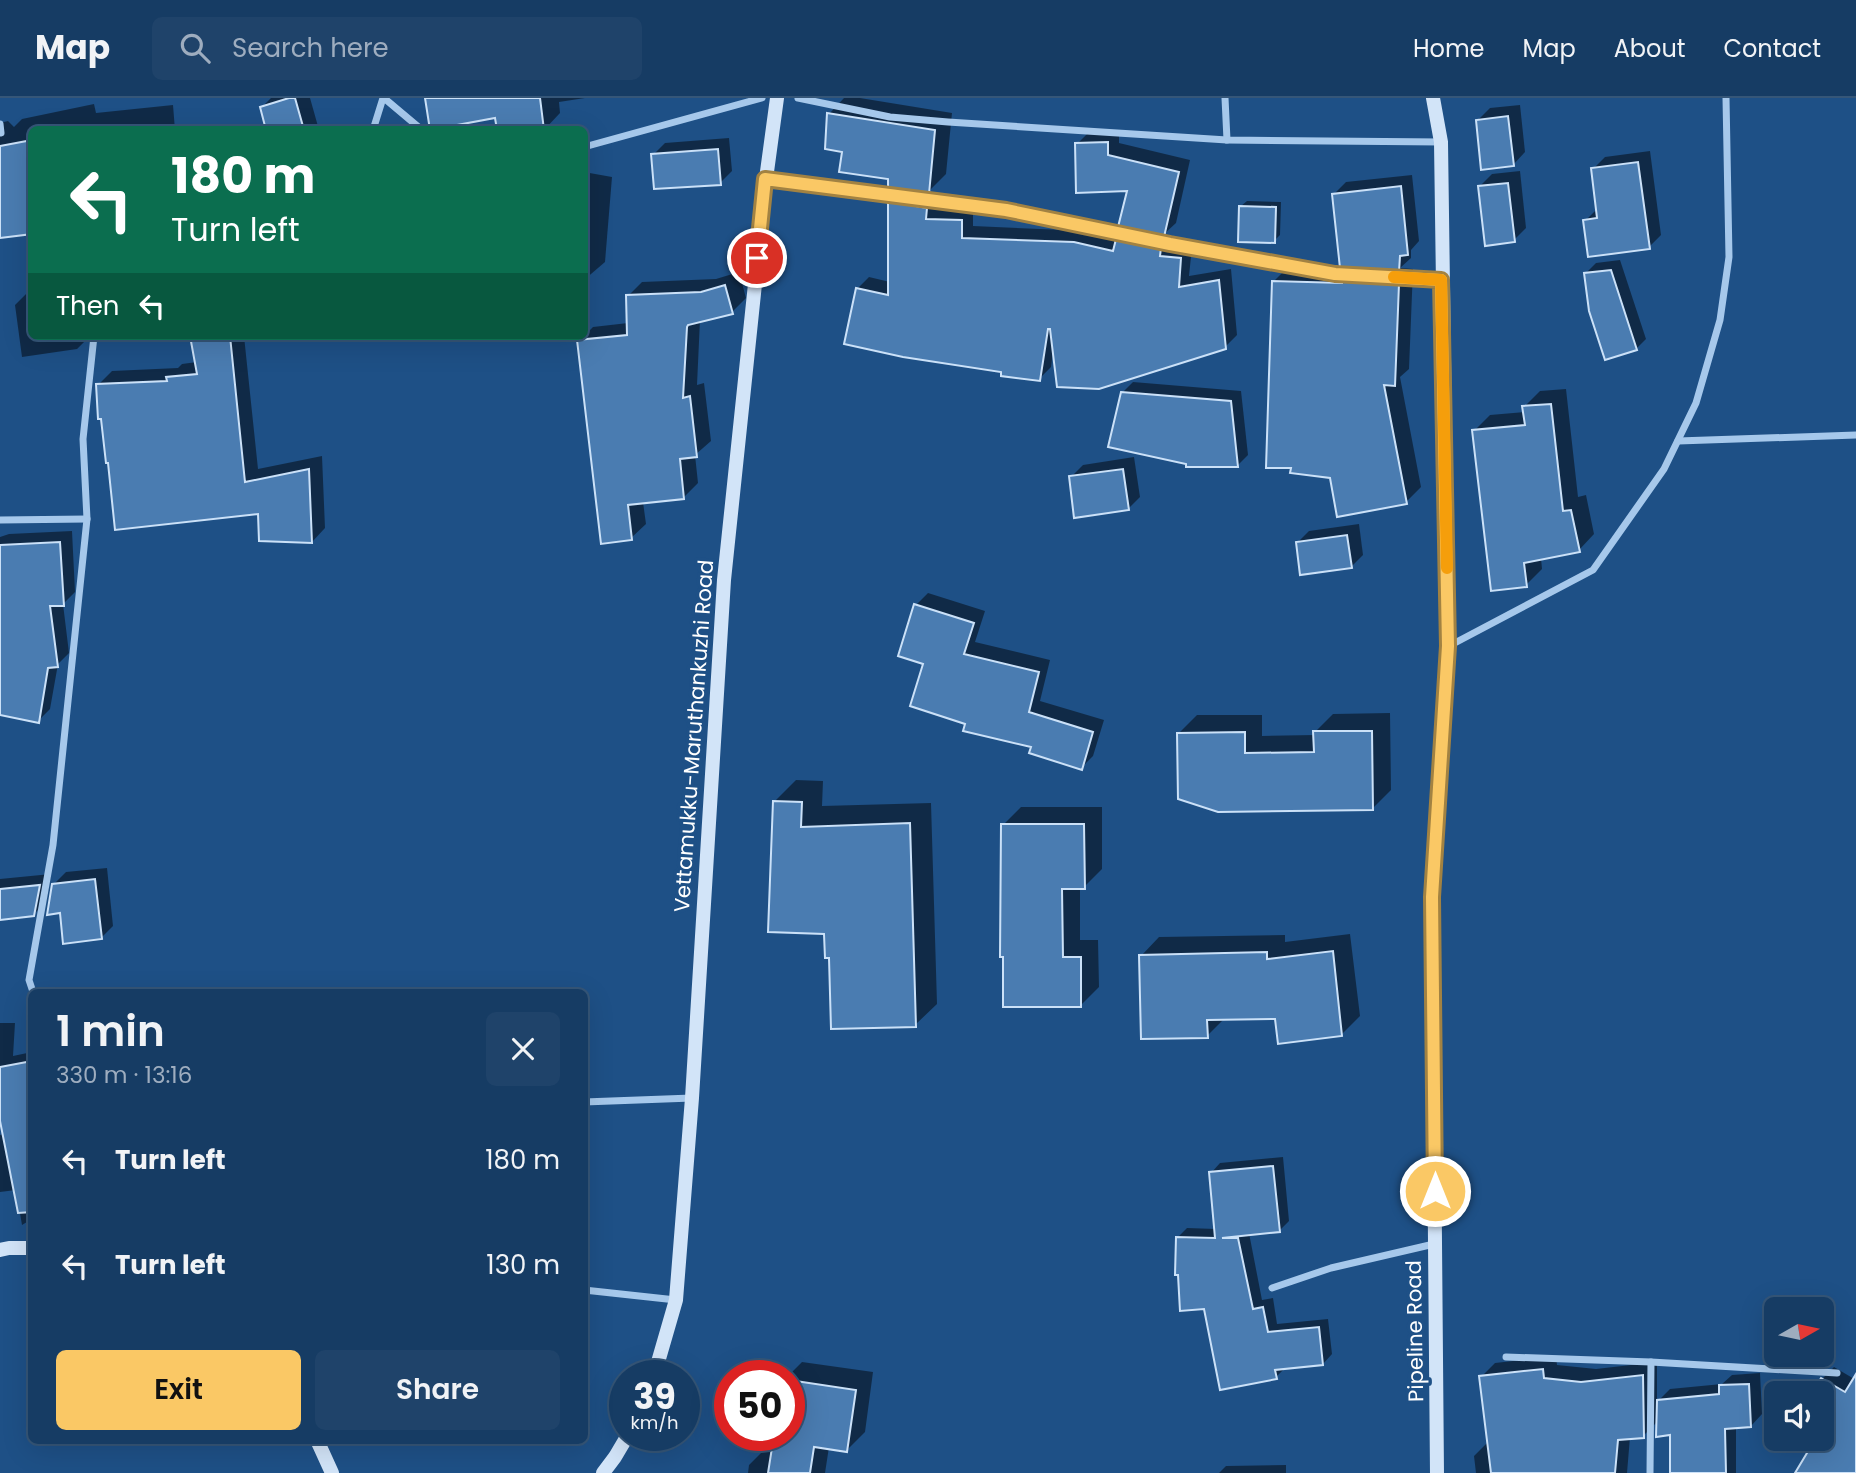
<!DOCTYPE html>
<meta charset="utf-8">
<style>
body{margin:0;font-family:Poppins,sans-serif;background:#1f436a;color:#f1f3f6;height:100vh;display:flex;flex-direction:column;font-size:26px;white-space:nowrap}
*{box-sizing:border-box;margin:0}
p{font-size:23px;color:#9eadbf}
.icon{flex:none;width:38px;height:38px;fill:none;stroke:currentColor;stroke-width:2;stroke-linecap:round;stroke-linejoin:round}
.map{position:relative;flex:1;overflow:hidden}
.panel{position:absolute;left:28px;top:891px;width:560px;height:455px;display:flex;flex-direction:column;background:#163c64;border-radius:10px;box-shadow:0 7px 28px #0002,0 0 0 2px #355678}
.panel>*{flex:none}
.banner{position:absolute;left:28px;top:28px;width:560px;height:214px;border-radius:10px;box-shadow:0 7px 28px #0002,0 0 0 2px #355678;background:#0b6e4f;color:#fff;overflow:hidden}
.needle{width:46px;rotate:81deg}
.fabs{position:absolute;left:1764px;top:1199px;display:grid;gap:14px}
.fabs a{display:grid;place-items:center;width:70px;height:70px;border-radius:10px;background:#163c64;box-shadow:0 7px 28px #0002,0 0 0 2px #355678;font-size:35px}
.speed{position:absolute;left:609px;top:1262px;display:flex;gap:14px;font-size:35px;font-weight:700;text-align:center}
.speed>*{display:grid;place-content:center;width:91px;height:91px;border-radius:50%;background:#163c64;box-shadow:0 7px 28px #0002,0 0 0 2px #355678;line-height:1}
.speed small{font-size:18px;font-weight:400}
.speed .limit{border:10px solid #d22;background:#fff;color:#111}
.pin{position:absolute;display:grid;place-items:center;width:60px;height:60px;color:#fff;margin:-30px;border:4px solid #fff;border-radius:50%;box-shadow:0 2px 7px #0007}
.me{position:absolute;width:77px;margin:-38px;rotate:0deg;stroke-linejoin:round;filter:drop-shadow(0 0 5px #0008)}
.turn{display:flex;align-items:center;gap:24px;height:147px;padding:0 28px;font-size:32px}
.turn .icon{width:91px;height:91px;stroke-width:2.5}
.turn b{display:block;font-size:49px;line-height:60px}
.then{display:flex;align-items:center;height:66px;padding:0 28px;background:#0003;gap:14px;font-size:26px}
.round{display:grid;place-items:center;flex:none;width:74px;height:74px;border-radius:10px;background:#1f436a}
.summary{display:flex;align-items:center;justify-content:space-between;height:119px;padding:0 28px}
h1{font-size:42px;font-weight:600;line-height:52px}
.button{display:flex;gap:14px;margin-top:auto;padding:14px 28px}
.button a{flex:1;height:80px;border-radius:10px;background:#fac865;color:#111;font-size:28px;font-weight:600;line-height:80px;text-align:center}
.button a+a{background:#1f436a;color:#f1f3f6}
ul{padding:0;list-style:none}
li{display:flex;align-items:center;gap:21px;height:105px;padding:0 28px}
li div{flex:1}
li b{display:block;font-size:26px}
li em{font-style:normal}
header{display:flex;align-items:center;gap:42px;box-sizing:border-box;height:98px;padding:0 35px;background:#163c64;border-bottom:2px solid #355678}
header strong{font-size:33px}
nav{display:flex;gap:38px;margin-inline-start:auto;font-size:24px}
.search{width:490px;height:63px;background:#1f436a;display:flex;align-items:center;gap:18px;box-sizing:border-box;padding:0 24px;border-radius:10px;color:#9eadbf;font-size:26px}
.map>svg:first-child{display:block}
.shadow{fill:#0007}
.building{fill:#4a7cb1;stroke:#cbe1f8;stroke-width:2}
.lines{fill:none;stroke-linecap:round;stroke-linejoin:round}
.minor{stroke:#a6c8eb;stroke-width:7}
.secondary{stroke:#d2e4f8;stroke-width:14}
.route-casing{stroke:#a28242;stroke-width:18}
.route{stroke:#fac865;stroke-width:12}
.slow{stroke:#f59e0b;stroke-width:12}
.labels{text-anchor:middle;stroke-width:7;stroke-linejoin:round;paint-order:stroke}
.street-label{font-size:21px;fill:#fff;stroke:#1e5086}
</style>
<header>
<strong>Map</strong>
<div class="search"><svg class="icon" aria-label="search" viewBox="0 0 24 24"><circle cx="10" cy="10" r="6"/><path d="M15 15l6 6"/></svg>Search here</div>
<nav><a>Home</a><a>Map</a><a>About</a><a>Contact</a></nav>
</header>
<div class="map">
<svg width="1856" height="1375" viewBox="0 0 1856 1375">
<rect width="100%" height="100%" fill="#1e5086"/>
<g class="shadow">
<path d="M 271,0 L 310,0 L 319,32 L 268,32 L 262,9 Z"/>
<path d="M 427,0 L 585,0 L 559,4 L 560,15 L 544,32 L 498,32 L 497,18 Z"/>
<path d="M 844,0 L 860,0 L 952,15 L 946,76 L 926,96 L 938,99 L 937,110 L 973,110 L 973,128 L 1087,133 L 1119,140 L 1129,130 L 1129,91 L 1077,46 L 1089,34 L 1119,33 L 1119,45 L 1190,62 L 1176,125 L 1163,137 L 1172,139 L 1170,147 L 1192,149 L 1189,178 L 1231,171 L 1237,237 L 1225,249 L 1053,254 L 1051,269 L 1039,281 L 1003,272 L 857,191 L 869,179 L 890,184 L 890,104 L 903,91 L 890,80 L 844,53 L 829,16 Z"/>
<path d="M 94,6 L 96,15 L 173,7 L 175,32 L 32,32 L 32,134 L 0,139 L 0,25 L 8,23 L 14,29 L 22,21 Z"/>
<path d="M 1520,7 L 1525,54 L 1513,67 L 1478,22 L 1490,10 Z"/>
<path d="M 729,40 L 732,73 L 720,85 L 653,57 L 665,45 Z"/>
<path d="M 1650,53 L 1661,137 L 1649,149 L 1585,123 L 1598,110 L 1593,71 L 1605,59 Z"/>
<path d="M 1520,73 L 1526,130 L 1514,142 L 1480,88 L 1492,76 Z"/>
<path d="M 584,74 L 612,79 L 605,164 L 584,182 Z"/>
<path d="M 1412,77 L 1419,143 L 1411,152 L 1411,160 L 1400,170 L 1413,171 L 1409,271 L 1400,279 L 1421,389 L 1406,404 L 1331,379 L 1274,183 L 1289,168 L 1342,170 L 1334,96 L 1346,84 Z"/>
<path d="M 1247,103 L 1281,104 L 1280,137 L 1274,143 L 1241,108 Z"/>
<path d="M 1620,162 L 1646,241 L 1636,251 L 1586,175 L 1596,165 Z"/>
<path d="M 739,174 L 746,200 L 732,214 L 700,222 L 697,287 L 704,285 L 711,343 L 695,357 L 698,385 L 683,400 L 643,404 L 646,426 L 631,440 L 579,243 L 593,229 L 628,225 L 628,198 L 642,184 L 716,181 Z"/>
<path d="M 32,194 L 32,238 L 89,239 L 77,251 L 22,259 L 15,207 L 27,195 Z"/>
<path d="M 192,238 L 244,238 L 258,371 L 322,358 L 325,430 L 312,444 L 260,414 L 98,287 L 112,273 L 178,270 L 182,266 L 197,264 Z"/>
<path d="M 1133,284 L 1241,293 L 1248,357 L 1237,368 L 1122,295 Z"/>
<path d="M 1566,291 L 1578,399 L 1586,397 L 1594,436 L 1579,452 L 1541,460 L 1542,471 L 1526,487 L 1474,333 L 1490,317 L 1525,314 L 1524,309 L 1540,293 Z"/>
<path d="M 1134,359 L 1140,399 L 1128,411 L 1071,379 L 1083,367 Z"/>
<path d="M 1359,426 L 1363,457 L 1351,469 L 1297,445 L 1309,433 Z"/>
<path d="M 72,433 L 75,494 L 63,506 L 69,555 L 58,566 L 50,611 L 38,623 L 0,616 L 0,439 L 9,436 Z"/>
<path d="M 928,495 L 985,513 L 975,544 L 1050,562 L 1040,603 L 1104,622 L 1093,658 L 1081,670 L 1033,647 L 967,625 L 925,565 L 916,507 Z"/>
<path d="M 1390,615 L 1391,692 L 1373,710 L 1179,635 L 1197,617 L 1262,617 L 1262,638 L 1315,637 L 1315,634 L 1333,616 Z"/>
<path d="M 796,682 L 823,683 L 822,708 L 931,705 L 937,906 L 915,927 L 826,835 L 774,704 Z"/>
<path d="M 1021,709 L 1102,709 L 1102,771 L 1084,789 L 1080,789 L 1080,842 L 1098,842 L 1099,889 L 1081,907 L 1003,727 Z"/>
<path d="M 107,770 L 113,828 L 101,840 L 61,814 L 54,786 L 66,774 Z"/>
<path d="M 51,776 L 46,804 L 33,817 L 0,820 L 0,781 Z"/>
<path d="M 1350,836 L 1360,918 L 1342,936 L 1277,919 L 1225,920 L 1207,938 L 1141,858 L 1159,839 L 1285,837 L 1285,844 Z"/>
<path d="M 0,925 L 15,925 L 13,958 L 32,954 L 32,1121 L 22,1127 L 16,1092 L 0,1094 L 0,1037 L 4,1036 L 0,1014 Z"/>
<path d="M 1283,1059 L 1289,1123 L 1279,1133 L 1249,1135 L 1262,1202 L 1273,1200 L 1277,1226 L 1328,1221 L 1332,1256 L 1323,1266 L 1286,1269 L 1276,1279 L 1206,1209 L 1177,1140 L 1187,1130 L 1216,1131 L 1211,1075 L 1220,1065 Z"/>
<path d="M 1556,1258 L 1557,1267 L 1596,1271 L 1657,1264 L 1657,1304 L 1670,1291 L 1722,1286 L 1732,1277 L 1760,1275 L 1762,1316 L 1751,1328 L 1736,1328 L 1736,1375 L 1672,1375 L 1672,1335 L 1658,1323 L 1643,1338 L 1630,1339 L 1627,1375 L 1476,1375 L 1474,1358 L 1488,1344 L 1481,1279 L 1495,1265 Z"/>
<path d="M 802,1264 L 873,1274 L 865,1334 L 847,1352 L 829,1349 L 825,1375 L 748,1375 L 749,1367 L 767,1349 L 774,1350 L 776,1337 L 789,1337 L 788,1278 Z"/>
<path d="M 1834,1269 L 1856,1282 L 1856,1375 L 1797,1375 L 1822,1340 L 1822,1335 L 1828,1324 L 1822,1324 L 1822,1295 L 1814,1295 L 1822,1281 Z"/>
<path d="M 1286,1367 L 1286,1375 L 1219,1375 L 1226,1368 Z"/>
</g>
<g class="building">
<path d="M 289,0 L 295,0 L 304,32 L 266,32 L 260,9 Z"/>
<path d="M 425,0 L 540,0 L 544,32 L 497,32 L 495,20 L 430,32 Z"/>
<path d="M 827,15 L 935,32 L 929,96 L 888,91 L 888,81 L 839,74 L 842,54 L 825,51 Z"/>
<path d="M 1508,18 L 1514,68 L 1481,72 L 1476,22 Z"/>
<path d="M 32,42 L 32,136 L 0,140 L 0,48 Z"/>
<path d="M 1108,44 L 1108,57 L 1179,74 L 1164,139 L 1118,129 L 1127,93 L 1076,95 L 1075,45 Z"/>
<path d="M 718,51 L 721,87 L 654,91 L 651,56 Z"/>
<path d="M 1638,64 L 1650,151 L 1588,159 L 1583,122 L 1597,120 L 1591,70 Z"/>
<path d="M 1508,85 L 1515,144 L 1485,148 L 1478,88 Z"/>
<path d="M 1401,88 L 1408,157 L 1400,158 L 1399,174 L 1340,170 L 1332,96 Z"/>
<path d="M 888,103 L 927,110 L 926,121 L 962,122 L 962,140 L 1074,144 L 1113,153 L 1116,141 L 1161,150 L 1160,158 L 1181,160 L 1179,189 L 1219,182 L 1226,251 L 1099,291 L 1057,289 L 1050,231 L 1048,231 L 1040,283 L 1001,278 L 1001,274 L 903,259 L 844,246 L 856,190 L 888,197 Z"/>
<path d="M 1239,108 L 1276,109 L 1275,145 L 1238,144 Z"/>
<path d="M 1611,172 L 1637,252 L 1605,262 L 1589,213 L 1584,175 Z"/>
<path d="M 1272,183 L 1342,185 L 1342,183 L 1399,186 L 1395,288 L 1384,287 L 1407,406 L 1337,419 L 1330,380 L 1290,375 L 1291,370 L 1266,370 Z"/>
<path d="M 725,187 L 733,216 L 688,227 L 687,229 L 683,300 L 690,298 L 697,359 L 680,361 L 684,401 L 628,407 L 632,442 L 601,446 L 577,242 L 627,237 L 626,197 L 701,194 Z"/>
<path d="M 190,238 L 230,238 L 245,384 L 309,371 L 312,445 L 259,443 L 258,416 L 115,432 L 108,365 L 106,365 L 101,321 L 98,321 L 96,286 L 167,283 L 166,279 L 197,276 Z"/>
<path d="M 1121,294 L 1231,303 L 1238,369 L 1186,369 L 1186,366 L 1108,349 Z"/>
<path d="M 1551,306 L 1563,413 L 1571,412 L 1580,454 L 1524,465 L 1527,489 L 1491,493 L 1472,332 L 1525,327 L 1522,308 Z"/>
<path d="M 1123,371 L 1129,412 L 1074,420 L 1069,378 Z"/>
<path d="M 1347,437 L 1352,470 L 1300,477 L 1296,444 Z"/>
<path d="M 60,444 L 64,508 L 50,508 L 58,569 L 48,570 L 39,625 L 0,617 L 0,447 Z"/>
<path d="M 914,506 L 974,525 L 964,556 L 1039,574 L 1029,614 L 1093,634 L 1082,672 L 1029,655 L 1031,649 L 963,633 L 965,626 L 910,608 L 923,566 L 898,558 Z"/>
<path d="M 1313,633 L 1372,633 L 1373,712 L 1218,714 L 1178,701 L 1177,635 L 1245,634 L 1245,655 L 1314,654 Z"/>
<path d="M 773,703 L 802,704 L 801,729 L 910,725 L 916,929 L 831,931 L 829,860 L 825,860 L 824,836 L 768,834 Z"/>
<path d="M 1001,726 L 1084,726 L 1085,791 L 1062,791 L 1063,859 L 1081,859 L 1081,909 L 1003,909 L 1003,859 L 1000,859 Z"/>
<path d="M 95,781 L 102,841 L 63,846 L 60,815 L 47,817 L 52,786 Z"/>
<path d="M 40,787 L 34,818 L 0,822 L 0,791 Z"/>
<path d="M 1333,853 L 1342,938 L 1278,946 L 1275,921 L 1207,922 L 1208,940 L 1141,941 L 1139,857 L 1267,854 L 1267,861 Z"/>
<path d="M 32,963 L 32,1114 L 18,1115 L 0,1023 L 0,969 Z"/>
<path d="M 1273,1068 L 1280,1134 L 1222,1140 L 1238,1140 L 1253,1211 L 1263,1209 L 1268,1234 L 1319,1229 L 1323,1267 L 1275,1272 L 1277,1281 L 1220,1292 L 1204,1211 L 1180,1213 L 1178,1177 L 1175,1177 L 1176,1139 L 1215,1140 L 1209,1074 Z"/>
<path d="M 1543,1271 L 1544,1280 L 1581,1284 L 1643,1277 L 1644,1340 L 1618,1342 L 1615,1375 L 1491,1375 L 1479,1278 Z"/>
<path d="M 1856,1276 L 1856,1375 L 1795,1375 L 1816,1340 L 1822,1340 L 1822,1331 L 1825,1326 L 1822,1326 L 1822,1295 L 1812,1295 L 1821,1280 L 1845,1294 Z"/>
<path d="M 789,1282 L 856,1292 L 847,1354 L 814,1349 L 810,1375 L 768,1375 L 774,1337 L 789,1337 Z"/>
<path d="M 1749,1286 L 1751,1329 L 1725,1331 L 1726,1375 L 1670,1375 L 1670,1337 L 1656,1339 L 1657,1302 L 1719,1296 L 1719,1287 Z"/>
</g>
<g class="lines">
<g class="minor">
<path d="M 384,0 L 422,32"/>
<path d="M 798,0 L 890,19 L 948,24 L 1227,42 L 1441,44"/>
<path d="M 1225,0 L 1227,42"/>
<path d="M 0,26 L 1,35"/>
<path d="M 373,32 L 383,0"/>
<path d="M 584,49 L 762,0"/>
<path d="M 766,81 L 1006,112 L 1170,146 L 1335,176 L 1441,182"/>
<path d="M 1678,343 L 1856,337"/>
<path d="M 0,422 L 87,421"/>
<path d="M 1449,548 L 1593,472 L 1664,371 L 1696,305 L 1720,222 L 1729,159 L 1726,0"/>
<path d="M 33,894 L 29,882 L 53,747 L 87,421 L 83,341 L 94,238"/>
<path d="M 584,1004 L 692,1000"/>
<path d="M 1272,1190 L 1331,1170 L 1434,1146"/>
<path d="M 584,1192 L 676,1202"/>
<path d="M 1506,1259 L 1651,1264 L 1837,1275"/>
<path d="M 1650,1375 L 1651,1264"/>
</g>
<g class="secondary">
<path d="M 1433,0 L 1441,44 L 1448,548 L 1432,799 L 1437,1375"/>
<path d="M 0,1152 L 9,1150 L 32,1150"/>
<path d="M 654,1278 L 676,1202 L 692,1000 L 724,482 L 766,81 L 777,0"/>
<path d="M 317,1342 L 332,1375"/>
<path d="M 603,1375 L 615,1359 L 628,1337"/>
</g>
</g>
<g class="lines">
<defs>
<path id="route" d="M 757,160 L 765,81 L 1006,112 L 1170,146 L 1335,176 L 1441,182 L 1448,548 L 1432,799 L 1435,1093"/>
</defs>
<use href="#route" class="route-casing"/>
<use href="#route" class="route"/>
<path class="slow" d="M 1394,179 L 1441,182 L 1447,470"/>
</g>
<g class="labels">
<g class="street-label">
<text transform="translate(694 638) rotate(-86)" y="7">Vettamukku-Maruthankuzhi Road</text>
<text transform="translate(1415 1233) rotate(-91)" y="7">Pipeline Road</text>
</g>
</g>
</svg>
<div class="fabs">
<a><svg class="needle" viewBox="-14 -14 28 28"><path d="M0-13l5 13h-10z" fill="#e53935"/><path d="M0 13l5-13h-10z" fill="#9eadbf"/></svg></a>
<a><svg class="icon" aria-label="sound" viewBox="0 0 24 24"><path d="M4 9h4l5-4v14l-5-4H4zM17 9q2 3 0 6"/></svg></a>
</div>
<div class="speed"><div>39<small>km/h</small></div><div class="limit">50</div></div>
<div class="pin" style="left:757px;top:160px;background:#d93025"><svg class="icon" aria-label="arrive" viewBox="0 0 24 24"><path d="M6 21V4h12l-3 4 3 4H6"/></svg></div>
<svg class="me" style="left:1435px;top:1093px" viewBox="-20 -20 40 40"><circle r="17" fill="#fac865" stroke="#fff" stroke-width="3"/><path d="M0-11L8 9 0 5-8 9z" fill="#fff"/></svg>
<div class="banner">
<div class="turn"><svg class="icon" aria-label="left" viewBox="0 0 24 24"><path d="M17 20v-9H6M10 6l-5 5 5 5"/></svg><div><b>180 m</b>Turn left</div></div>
<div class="then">Then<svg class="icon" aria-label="left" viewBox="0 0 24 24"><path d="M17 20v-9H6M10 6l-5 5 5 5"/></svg></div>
</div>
<section class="panel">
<div class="summary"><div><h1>1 min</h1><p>330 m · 13:16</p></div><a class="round"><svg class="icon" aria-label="close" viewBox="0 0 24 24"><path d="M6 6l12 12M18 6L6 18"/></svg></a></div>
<ul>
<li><svg class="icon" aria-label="left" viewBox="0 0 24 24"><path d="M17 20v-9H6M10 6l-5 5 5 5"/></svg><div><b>Turn left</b></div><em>180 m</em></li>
<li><svg class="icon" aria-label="left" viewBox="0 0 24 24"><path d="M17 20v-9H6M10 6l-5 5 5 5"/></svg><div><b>Turn left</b></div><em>130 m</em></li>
</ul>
<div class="button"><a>Exit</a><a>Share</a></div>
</section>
</div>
